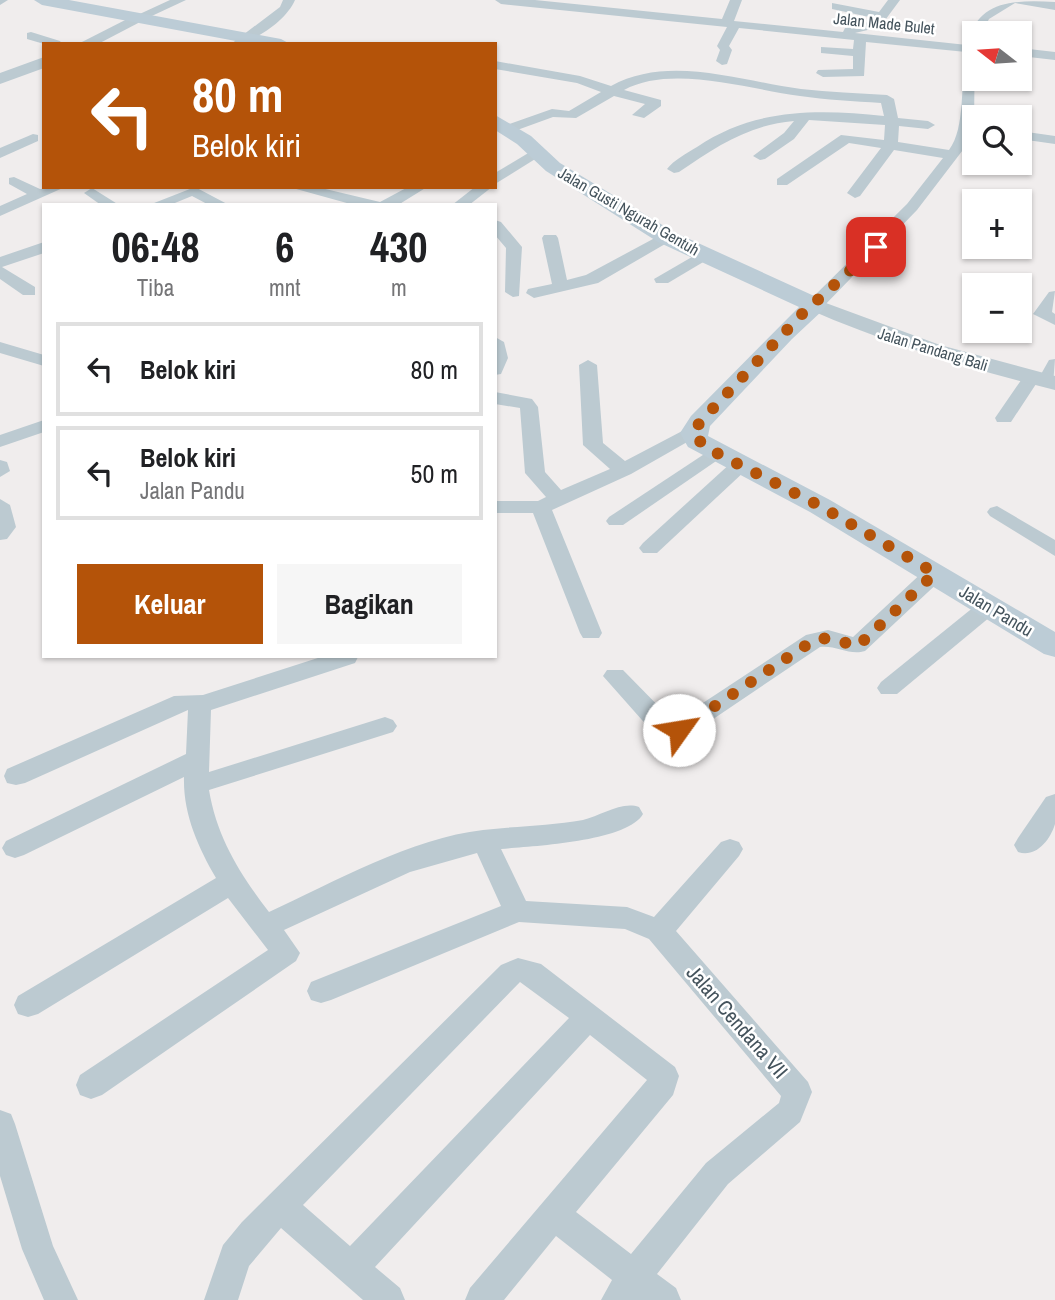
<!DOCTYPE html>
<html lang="id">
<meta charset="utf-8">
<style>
body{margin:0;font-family:"Archivo Narrow",sans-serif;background:#f6f6f6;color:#202124;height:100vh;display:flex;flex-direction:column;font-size:26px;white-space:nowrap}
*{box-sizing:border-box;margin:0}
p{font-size:23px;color:#757577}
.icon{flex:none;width:38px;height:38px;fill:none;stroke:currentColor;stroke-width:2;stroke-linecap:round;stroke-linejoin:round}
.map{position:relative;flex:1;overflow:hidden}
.details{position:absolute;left:42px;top:203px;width:455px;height:455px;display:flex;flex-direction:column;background:#fff;border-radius:0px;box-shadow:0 2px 5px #0004}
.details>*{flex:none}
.hud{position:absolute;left:42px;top:42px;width:455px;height:147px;border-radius:0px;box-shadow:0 2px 5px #0004;background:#b45309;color:#fff;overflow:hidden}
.needle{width:46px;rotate:287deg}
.buttons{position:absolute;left:962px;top:21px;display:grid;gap:14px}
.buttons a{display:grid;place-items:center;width:70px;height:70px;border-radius:0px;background:#fff;box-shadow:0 2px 5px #0004;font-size:35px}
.pin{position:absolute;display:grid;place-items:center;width:60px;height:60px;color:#fff;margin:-30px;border-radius:14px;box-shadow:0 4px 10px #0006}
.me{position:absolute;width:77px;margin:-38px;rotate:58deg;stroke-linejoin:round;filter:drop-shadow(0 0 5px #0008)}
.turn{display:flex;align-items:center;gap:24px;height:147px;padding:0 35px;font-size:32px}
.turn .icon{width:91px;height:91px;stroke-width:2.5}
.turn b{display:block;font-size:49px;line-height:60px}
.eta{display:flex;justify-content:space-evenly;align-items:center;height:119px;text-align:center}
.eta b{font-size:42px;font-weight:700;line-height:49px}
.button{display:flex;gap:14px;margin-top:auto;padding:14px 35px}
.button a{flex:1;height:80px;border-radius:0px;background:#b45309;color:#fff;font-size:28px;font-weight:700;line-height:80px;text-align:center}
.button a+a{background:#f6f6f6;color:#202124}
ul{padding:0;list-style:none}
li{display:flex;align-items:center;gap:21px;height:94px;margin:0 14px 10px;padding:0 21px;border:4px solid #e0e0e0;border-radius:0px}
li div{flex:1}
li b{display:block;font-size:26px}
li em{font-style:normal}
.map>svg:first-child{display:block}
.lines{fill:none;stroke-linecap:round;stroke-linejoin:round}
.minor{fill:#bccad1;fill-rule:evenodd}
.tertiary{fill:#bccad1;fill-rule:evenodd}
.secondary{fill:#bcccd6;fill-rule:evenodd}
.route{stroke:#b45309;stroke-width:12;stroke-dasharray:0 21.6}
.labels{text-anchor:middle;stroke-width:5;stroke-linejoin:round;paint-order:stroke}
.far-street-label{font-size:16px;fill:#44535c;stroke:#fff}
.street-label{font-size:18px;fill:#44535c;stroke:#fff}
.near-street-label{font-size:21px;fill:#44535c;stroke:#fff}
</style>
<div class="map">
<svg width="1055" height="1300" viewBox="0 0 1055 1300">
<rect width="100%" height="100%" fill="#f0eded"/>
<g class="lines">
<g class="minor">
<path d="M 0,0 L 8,0 L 0,5 Z"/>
<path d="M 170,0 L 186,0 L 141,21 L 131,18 Z"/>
<path d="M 283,0 L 295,0 C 286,21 253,44 231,44 L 280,7 Z"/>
<path d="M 495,0 L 535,0 L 722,19 L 730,0 L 742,0 L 734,21 L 843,32 L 845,28 L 872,21 L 874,18 L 832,9 L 832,3 L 879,12 L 888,0 L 900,0 L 880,27 L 855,33 L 967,45 C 977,0 1013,0 1055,2 L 1055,10 L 1015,3 L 989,19 L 982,33 L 975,33 L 974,127 L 969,142 L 917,210 L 821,309 L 815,310 L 807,305 L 809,301 L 907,204 L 943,158 L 894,150 L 860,196 L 855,198 L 847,193 L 881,148 L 849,143 L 787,185 L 777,185 L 777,179 L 841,135 L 884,140 L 885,125 L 809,120 L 794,139 L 765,159 L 760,160 L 753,156 L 784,133 L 794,121 C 748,125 716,147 679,172 L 674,173 L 667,169 C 674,160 687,153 697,147 C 754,108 818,109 884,116 L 881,103 C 854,101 826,100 800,96 C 748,89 671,64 624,90 L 661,100 L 661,106 L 644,118 L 632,115 L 645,104 L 614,96 L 576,118 L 553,117 L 509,133 L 502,129 L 504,126 L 552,109 L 569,111 L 601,92 L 577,83 L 495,69 L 495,61 L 580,76 L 611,86 C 669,54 739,81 801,89 C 829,92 858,93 887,95 L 894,99 L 898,118 L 928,121 L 935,125 L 928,129 L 899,126 L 898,142 L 949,150 C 966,128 960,82 966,52 L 866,42 L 864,76 L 823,77 L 816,73 L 818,70 L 853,69 L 853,56 L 821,53 L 821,47 L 853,49 L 854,40 L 739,28 L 729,46 L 732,50 L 727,64 L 722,65 L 716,61 L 720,50 L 717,46 L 727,27 L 501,4 Z"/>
<path d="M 31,32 L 60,41 L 62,44 L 44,44 L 27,39 L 27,33 Z"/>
<path d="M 1020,48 L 1055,52 L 1055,60 L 1020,56 Z"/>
<path d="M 1020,131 L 1055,136 L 1055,144 L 1020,139 Z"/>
<path d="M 33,134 L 38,135 L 38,141 L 0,158 L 0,148 Z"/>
<path d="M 535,149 L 540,150 L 540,156 L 495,184 L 495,173 Z"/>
<path d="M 14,177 L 40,189 L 65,187 L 0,216 L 0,206 L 27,194 L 9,184 L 9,178 Z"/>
<path d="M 195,187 L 229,205 L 209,205 L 192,196 L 170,205 L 149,205 Z"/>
<path d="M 289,187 L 317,187 L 380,202 L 408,187 L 427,187 L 398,205 L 354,205 Z"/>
<path d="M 475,187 L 492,187 L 469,205 L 452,205 Z"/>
<path d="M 92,188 L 119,205 L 101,205 L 84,193 Z"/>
<path d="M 495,220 L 501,222 L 522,247 L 519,296 L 513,297 L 505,292 L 506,248 L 495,235 Z"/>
<path d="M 666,232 L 674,237 L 672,240 L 598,283 L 534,298 L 526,293 L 528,289 L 552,284 L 542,238 L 544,235 L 556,235 L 558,238 L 567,280 L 586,275 Z"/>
<path d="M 44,242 L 44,253 L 2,267 L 35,287 L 35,295 L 23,295 L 0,279 L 0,257 Z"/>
<path d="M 704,250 L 710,252 L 710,258 L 668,283 L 656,283 L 654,279 Z"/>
<path d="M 1055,291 L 1052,312 L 1055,314 L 1055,325 L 1033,314 L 1049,292 Z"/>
<path d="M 495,337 L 504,342 L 508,358 L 501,374 L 495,375 Z"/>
<path d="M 0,342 L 44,355 L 44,366 L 0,353 Z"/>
<path d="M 1055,359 L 1053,385 L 1047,386 L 1038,381 L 1011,422 L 997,422 L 995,418 L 1026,373 L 1032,372 L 1040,376 L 1049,360 Z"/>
<path d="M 588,360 L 597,365 L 603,443 L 625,461 L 686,429 L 700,429 L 703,433 L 631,474 L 552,510 L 602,633 L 599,638 L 583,638 L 580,633 L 533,513 L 495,513 L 495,501 L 538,501 L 546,497 L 525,473 L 520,408 L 495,404 L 495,392 L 532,399 L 538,407 L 545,472 L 561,490 L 610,469 L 583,445 L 579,365 Z"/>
<path d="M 44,420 L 44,432 L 0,447 L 0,435 Z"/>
<path d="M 715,447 L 722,449 L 725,453 L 722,457 L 623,525 L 609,525 L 606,521 L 609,517 Z"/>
<path d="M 0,460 L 7,462 L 10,471 L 0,477 Z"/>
<path d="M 739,460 L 746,462 L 749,466 L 746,470 L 657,553 L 643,553 L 639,548 L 643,543 L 732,462 Z"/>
<path d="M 0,499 L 10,505 L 16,527 L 7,539 L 0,540 Z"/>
<path d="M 997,506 L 1055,540 L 1055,556 L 990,516 L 987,512 L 990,508 Z"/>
<path d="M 935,566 L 943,568 L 946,573 L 943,578 L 865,651 C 850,656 836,645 820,647 L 688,736 L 666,740 L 657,737 L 603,676 L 607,670 L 623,670 L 674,722 L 806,635 L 828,630 L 853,637 L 927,568 Z"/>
<path d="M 988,600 L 996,602 L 999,607 L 996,612 L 897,694 L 881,694 L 877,688 L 881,682 L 980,602 Z"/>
<path d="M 324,656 L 358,657 L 355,663 L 211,710 L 209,772 L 385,717 L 393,720 L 397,726 L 393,732 L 209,790 C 217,838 240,874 269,912 C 334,882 412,838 483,830 C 516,826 550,826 583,820 C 601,816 621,801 639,807 L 643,814 C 627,842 532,846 501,849 L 526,901 L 627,907 L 654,917 L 721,842 L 730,839 L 739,842 L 743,849 L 739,856 L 676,931 L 808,1082 L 812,1092 L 800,1122 L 728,1184 L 657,1274 L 676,1288 L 681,1300 L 601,1300 L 612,1280 L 556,1236 L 504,1300 L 465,1300 L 470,1288 L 647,1080 L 590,1035 L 375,1267 L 400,1288 L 405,1300 L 363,1300 L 281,1228 L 249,1266 L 238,1300 L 204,1300 L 223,1245 L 242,1222 L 501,965 L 518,958 L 541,964 L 675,1067 L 679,1076 L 673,1095 L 576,1212 L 631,1254 L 706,1163 L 779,1103 L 781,1096 L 649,939 L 625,929 L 519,922 L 331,1000 L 321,1003 L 311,1000 L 307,991 L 311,982 L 501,906 L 477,853 L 410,872 L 284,930 L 300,953 L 296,961 L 102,1095 L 91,1099 L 80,1095 L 76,1085 L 80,1075 L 268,950 L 228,898 L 38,1014 L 28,1017 L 18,1014 L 14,1005 L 18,996 L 216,878 C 198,847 183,814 184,777 L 24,855 L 15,858 L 6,855 L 2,848 L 6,841 L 186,754 L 188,710 L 25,783 L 16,785 L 7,783 L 4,776 L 7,769 L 174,696 L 203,695 ZM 520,982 L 569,1018 L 350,1246 L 303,1205 Z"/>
<path d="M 1055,794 C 1055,803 1055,816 1055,824 C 1050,841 1035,858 1018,852 L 1014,845 L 1018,838 L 1046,797 Z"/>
<path d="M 0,1110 L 11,1114 L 15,1124 L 53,1246 L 78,1300 L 44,1300 L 22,1249 L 0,1176 Z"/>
</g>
<g class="tertiary">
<path d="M 137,14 L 142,15 L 142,21 L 98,44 L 78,44 Z"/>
<path d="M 44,57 L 44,68 L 0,84 L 0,73 Z"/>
<path d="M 815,299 L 940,345 L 1055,376 L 1055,390 C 970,369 888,344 808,309 L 805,305 L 808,301 Z"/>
</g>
<g class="secondary">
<path d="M 34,0 L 69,0 L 281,39 L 290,44 L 252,44 L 42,5 Z"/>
<path d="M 495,115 L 531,136 L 560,163 L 674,232 L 823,300 L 827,305 L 823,310 L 792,339 L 710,426 L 708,436 L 830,500 L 1055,632 L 1055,657 L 1044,654 L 810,512 L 688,447 L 680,433 L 691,416 L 799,307 L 658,242 L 546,171 L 517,144 L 495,130 Z"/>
</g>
</g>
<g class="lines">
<path class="route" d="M 679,730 L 814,640 L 828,638 L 858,646 L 935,573 L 820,506 L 705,447 L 693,433 L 700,422 L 802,314 L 876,247"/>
</g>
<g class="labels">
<g class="far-street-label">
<text transform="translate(884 23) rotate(6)" y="6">Jalan Made Bulet</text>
<text transform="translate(629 211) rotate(30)" y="6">Jalan Gusti Ngurah Gentuh</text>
<text transform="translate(933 349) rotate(17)" y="6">Jalan Pandang Bali</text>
</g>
<g class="street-label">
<text transform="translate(996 611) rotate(31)" y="6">Jalan Pandu</text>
</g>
<g class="near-street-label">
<text transform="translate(737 1022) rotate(49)" y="7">Jalan Cendana VII</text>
</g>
</g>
</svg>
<div class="buttons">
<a><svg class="needle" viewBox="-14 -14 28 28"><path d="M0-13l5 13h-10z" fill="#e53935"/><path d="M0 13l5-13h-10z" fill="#757577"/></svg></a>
<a><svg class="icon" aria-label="search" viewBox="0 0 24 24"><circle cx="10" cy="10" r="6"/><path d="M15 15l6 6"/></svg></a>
<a>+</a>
<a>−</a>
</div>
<div class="pin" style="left:876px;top:247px;background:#d93025"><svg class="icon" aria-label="arrive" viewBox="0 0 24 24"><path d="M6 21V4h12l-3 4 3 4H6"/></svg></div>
<svg class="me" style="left:679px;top:730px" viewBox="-20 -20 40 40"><circle r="19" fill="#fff"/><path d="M0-13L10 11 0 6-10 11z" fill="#b45309"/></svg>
<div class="hud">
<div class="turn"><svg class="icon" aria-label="left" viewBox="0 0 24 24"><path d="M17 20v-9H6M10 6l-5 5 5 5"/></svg><div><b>80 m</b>Belok kiri</div></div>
</div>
<section class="details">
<div class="eta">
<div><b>06:48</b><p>Tiba</p></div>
<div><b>6</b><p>mnt</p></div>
<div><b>430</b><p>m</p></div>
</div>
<ul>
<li><svg class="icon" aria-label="left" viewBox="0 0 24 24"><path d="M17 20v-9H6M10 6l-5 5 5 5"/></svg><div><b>Belok kiri</b></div><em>80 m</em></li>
<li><svg class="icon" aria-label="left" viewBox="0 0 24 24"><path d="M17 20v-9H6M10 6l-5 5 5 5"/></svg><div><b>Belok kiri</b><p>Jalan Pandu</p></div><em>50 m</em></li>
</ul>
<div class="button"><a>Keluar</a><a>Bagikan</a></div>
</section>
</div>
